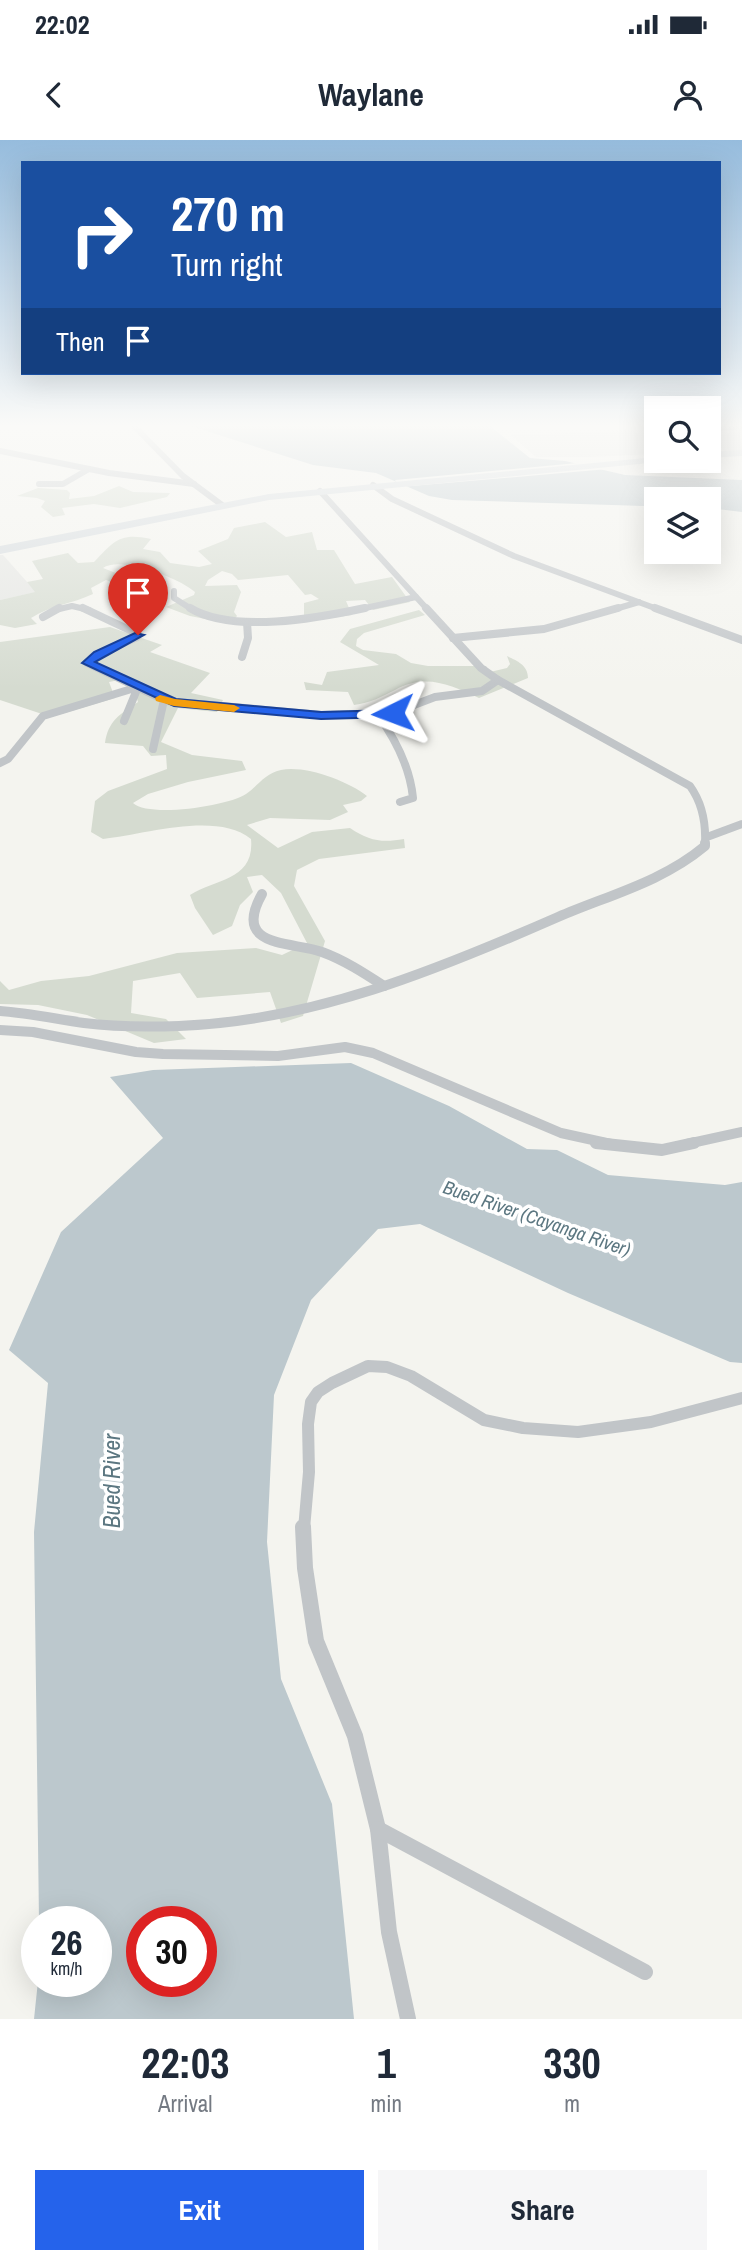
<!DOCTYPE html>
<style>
body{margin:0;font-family:"Archivo Narrow",sans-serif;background:#f6f6f7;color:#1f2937;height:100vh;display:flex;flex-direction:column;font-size:26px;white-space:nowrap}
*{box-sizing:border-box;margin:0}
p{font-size:23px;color:#747a83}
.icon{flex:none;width:38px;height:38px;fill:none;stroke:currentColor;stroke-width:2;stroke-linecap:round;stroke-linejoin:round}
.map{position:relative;height:1879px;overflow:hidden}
.panel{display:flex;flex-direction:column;background:#fff;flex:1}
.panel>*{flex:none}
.top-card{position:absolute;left:21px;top:21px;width:700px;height:214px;border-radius:0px;box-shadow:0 7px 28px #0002;background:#1a4fa0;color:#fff;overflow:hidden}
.buttons{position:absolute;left:644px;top:256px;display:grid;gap:14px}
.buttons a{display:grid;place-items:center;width:77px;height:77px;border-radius:0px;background:#fff;box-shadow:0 7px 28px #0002;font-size:35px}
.speed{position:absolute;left:21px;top:1766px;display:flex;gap:14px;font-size:35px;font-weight:700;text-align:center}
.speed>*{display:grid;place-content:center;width:91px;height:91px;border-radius:50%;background:#fff;box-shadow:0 7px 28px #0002;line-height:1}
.speed small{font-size:18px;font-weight:400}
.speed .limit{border:10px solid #d22;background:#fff;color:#111}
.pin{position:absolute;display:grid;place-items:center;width:60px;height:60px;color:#fff;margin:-72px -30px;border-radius:50% 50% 50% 0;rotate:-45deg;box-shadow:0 0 7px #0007}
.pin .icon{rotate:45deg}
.me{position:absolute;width:77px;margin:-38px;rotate:267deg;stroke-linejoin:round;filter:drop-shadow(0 0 5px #0008)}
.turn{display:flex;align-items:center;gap:24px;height:147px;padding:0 35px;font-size:32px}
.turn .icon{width:91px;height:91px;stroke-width:2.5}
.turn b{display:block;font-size:49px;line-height:60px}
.then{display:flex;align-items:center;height:66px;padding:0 35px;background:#0003;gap:14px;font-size:26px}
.eta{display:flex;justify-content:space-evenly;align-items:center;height:119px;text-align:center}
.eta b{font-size:42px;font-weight:800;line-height:49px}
.button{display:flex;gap:14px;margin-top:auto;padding:14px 35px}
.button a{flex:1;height:80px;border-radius:0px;background:#2563eb;color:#fff;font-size:28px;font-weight:800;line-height:80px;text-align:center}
.button a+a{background:#f6f6f7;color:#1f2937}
.status{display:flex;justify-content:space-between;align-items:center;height:49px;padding:0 35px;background:#fff;direction:ltr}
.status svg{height:19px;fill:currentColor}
header{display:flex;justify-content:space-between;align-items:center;height:91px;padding:0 35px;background:#fff;font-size:32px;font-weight:800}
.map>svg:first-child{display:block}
.built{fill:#e5e6e3}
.green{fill:#d5dbd0}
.water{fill:#bcc8cd;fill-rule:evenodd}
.pier{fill:#f4f4ef}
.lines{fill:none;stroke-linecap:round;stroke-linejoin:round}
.street-far4{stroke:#c1c5c8;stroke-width:6}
.street-far3{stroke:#c1c5c8;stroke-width:8}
.street-far2{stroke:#c1c5c8;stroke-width:10}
.street-far1{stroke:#c1c5c8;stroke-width:12}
.street{stroke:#c1c5c8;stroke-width:16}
.highway{fill:#d2d8dc;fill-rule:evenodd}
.route{fill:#2563eb;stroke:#184099;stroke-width:2}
.slow{fill:#f59e0b}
.labels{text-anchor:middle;stroke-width:7;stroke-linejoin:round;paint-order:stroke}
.water-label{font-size:19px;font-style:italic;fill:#5c7781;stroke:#fff}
.near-water-label{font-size:23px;font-style:italic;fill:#5c7781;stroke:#fff}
</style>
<div class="status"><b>22:02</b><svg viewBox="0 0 49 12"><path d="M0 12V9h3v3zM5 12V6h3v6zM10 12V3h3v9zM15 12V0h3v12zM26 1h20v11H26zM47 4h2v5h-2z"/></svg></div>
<header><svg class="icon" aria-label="back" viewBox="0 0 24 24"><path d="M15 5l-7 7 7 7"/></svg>Waylane<svg class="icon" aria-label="person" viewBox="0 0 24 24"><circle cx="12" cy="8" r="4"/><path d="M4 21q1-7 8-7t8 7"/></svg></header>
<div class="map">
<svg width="742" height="1879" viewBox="0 0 742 1879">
<rect width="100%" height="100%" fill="#f4f4ef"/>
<g class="built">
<path d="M 656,290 L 656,314 L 589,317 L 536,317 L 511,295 Z"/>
<path d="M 740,293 L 742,311 L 724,311 L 711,294 Z"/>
<path d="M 0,415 L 3,415 L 36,452 L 0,460 Z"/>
</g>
<g class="green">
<path d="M 119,346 L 133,352 L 170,353 L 167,357 L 120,368 L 94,364 L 62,368 L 65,375 L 53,377 L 41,367 L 45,361 L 37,358 L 17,356 L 38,348 L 67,350 L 70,353 L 69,359 L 94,356 Z"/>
<path d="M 265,382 L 286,397 L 312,392 L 317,410 L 334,410 L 355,444 L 392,437 L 410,462 L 373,470 L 365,460 L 346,461 L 352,475 L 304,482 L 304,463 L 319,459 L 311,454 L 305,455 L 288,435 L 238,440 L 232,434 L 222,431 L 208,440 L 205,446 L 237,445 L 241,452 L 234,472 L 237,476 L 231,484 L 190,476 L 166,467 L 194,455 L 195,452 C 180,438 120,415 103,428 L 159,450 L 163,456 L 143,454 L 106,440 L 91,448 L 93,454 C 72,464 51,465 31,478 L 37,484 L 15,488 L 0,485 L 0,460 L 35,452 L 27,442 L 43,439 L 32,421 L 68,413 L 78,423 L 94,422 C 114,401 120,392 151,399 L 143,409 L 160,412 L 170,423 L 199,427 L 212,424 L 198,411 L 228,399 L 234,388 Z"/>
<path d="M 419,470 L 425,475 L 364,493 L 357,499 L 356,506 L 363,510 L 396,514 L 411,523 L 428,526 L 486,526 L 490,532 L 507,528 L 510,524 L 507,516 C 517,521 528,525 528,538 L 479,558 C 450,545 426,533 395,550 C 381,557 370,563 354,565 L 348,552 L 306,550 L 304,542 L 322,545 L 327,532 L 379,525 L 340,502 L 350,489 Z"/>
<path d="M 110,487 L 162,505 L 150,512 L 210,533 L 191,553 L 223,560 L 217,572 L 178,568 L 161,602 L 192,615 L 242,621 L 246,630 L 188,642 L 148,654 L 133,663 C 149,678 228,666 246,654 C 259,645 264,634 281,630 C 305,625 348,641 367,656 L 361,661 L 343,665 L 348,672 L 330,680 L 270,678 L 247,685 L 278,708 L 312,692 L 350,688 C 369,701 382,703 404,699 L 405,708 L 319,719 L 297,730 L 294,746 L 325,801 L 303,876 L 281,883 L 270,852 L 197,858 L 180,833 L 133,841 L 131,873 L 166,879 L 186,899 L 154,903 L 87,875 L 38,865 L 0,864 L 0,841 L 9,850 L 41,841 L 89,836 L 177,813 L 256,808 L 282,815 L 307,803 L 281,753 L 262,735 L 247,737 L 253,752 L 240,765 L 232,786 L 213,795 L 195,768 L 190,755 C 216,739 255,740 251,699 C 216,671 144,695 103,699 L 91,692 L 95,661 L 108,651 L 167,629 L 166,615 L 151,616 L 143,606 L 105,603 C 108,581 120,574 138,562 L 133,546 L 119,540 L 109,542 L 115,558 L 51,577 L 0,560 L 0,502 Z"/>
</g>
<g class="water">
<path d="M 191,286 L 490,286 L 530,318 L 565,321 L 625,335 L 742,340 L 742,372 L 709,368 L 709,359 L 656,359 L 656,365 L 644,366 L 452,360 L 429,356 L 376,333 L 313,325 Z"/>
<path d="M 351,923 L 449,966 L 527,1009 L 557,1010 L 608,1035 L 725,1045 L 742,1042 L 742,1223 L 730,1222 L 568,1153 L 420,1084 L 378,1089 L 311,1160 L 274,1255 L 267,1402 L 281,1539 L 332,1664 L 354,1879 L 34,1879 L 38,1841 L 96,1841 L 96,1782 L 39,1781 L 34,1392 L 48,1243 L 9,1210 L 61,1092 L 163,998 L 110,937 L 153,930 ZM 142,1782 L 201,1782 L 201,1841 L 142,1841 Z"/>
</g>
<path class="pier" d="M 588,322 L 608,329 L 400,347 L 395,340 Z"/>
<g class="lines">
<g class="street-far4">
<path d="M 134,286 L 183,336 L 222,365"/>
<path d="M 709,289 L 742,286"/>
<path d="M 0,311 L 109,333 L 194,344"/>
<path d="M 39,344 L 63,344 L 89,329"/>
<path d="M 373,345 L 392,359 L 514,416 L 660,470"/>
<path d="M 320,351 L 428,470"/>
<path d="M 174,451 L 174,458 L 193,470"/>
<path d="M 55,470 L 72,466 L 89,470"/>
<path d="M 356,470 L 416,457"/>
<path d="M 612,470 L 639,462"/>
</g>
<g class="street-far3">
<path d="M 83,468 L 138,494 L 137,497 L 98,514 L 87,523 L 166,561 L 322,575 L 393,573 L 435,557 L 482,551 L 498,540"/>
<path d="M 190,468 C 233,494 318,478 365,468"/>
<path d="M 426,468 L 481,528 L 498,540 L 690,646 C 703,664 706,683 705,704"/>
<path d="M 655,468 L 742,500"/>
<path d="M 43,477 L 59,468"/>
<path d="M 453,498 L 544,489 L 618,468"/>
<path d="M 242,517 L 248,498 L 247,482"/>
<path d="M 378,575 C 396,600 410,627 413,658 L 400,662"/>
<path d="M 124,581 L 138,547"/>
<path d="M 153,609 L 164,560"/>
<path d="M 0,623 L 8,619 L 43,576 L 138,547"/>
<path d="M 707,697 L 742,684"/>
</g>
<g class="street-far2">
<path d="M 262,754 C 231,809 292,801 322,812 C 344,820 364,833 384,846"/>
<path d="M 0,871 C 28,873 56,879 84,883 C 115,887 148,887 179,886 C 313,881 437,830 558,777 C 609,755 662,742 705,706 L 705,703"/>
<path d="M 0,890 L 33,892 L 136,912 L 163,914 L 278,916 L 345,907 L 373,913 L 561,993 L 611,1004"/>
<path d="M 687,1004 L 742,992"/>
</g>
<g class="street-far1">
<path d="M 596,1003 L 662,1010 L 694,1003"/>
<path d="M 304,1389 L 309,1332 L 308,1284 L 311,1262 L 318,1252 L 332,1243 L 368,1226 L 387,1227 L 411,1236 L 484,1280 L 523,1288 L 578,1292 L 651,1282 L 742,1258"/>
</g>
<g class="street">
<path d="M 303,1387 L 305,1428 L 316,1501 L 355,1596 L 378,1689 L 389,1792 L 408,1879"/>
<path d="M 378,1689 L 645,1832"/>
</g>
<g class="highway">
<path d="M 742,310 L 742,316 L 709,318 L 709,312 Z"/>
<path d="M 656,317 L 656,320 L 661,320 L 660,322 L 269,360 L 0,414 L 0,406 L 269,354 Z"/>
</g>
</g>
<linearGradient id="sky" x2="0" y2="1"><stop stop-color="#96bcdd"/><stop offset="0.52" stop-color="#fafaf8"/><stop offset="1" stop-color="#fafaf8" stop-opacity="0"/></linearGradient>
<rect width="742" height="549" fill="url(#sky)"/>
<path class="route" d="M 135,493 L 144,495 L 95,522 L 176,559 L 321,572 L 393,570 L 398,573 L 393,577 L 321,579 L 174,566 L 82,523 L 94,512 Z"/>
<path class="slow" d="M 160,555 L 175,559 L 234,565 L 240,568 L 234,572 L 174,566 L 156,561 L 155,558 Z"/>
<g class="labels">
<g class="water-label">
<text transform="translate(537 1078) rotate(19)" y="7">Bued River (Cayanga River)</text>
</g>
<g class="near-water-label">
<text transform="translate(112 1341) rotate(-90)" y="8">Bued River</text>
</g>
</g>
</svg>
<div class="buttons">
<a><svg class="icon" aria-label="search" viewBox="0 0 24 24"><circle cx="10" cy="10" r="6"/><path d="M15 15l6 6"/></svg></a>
<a><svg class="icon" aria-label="layers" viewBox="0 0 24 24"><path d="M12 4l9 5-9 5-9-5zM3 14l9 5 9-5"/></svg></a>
</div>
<div class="speed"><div>26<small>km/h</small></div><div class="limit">30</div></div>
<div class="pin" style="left:138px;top:495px;background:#d93025"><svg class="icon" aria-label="arrive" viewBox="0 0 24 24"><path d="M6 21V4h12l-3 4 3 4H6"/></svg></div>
<svg class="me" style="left:393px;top:573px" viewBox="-20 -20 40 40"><path d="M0-17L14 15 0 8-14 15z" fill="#2563eb" stroke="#fff" stroke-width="4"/></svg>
<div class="top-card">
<div class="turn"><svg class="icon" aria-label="right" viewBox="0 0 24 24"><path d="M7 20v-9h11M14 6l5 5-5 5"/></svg><div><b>270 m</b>Turn right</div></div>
<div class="then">Then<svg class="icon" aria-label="arrive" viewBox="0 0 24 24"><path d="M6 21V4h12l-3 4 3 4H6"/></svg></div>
</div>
</div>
<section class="panel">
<div class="eta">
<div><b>22:03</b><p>Arrival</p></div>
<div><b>1</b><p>min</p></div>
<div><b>330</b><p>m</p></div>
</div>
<div class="button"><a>Exit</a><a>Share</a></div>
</section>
